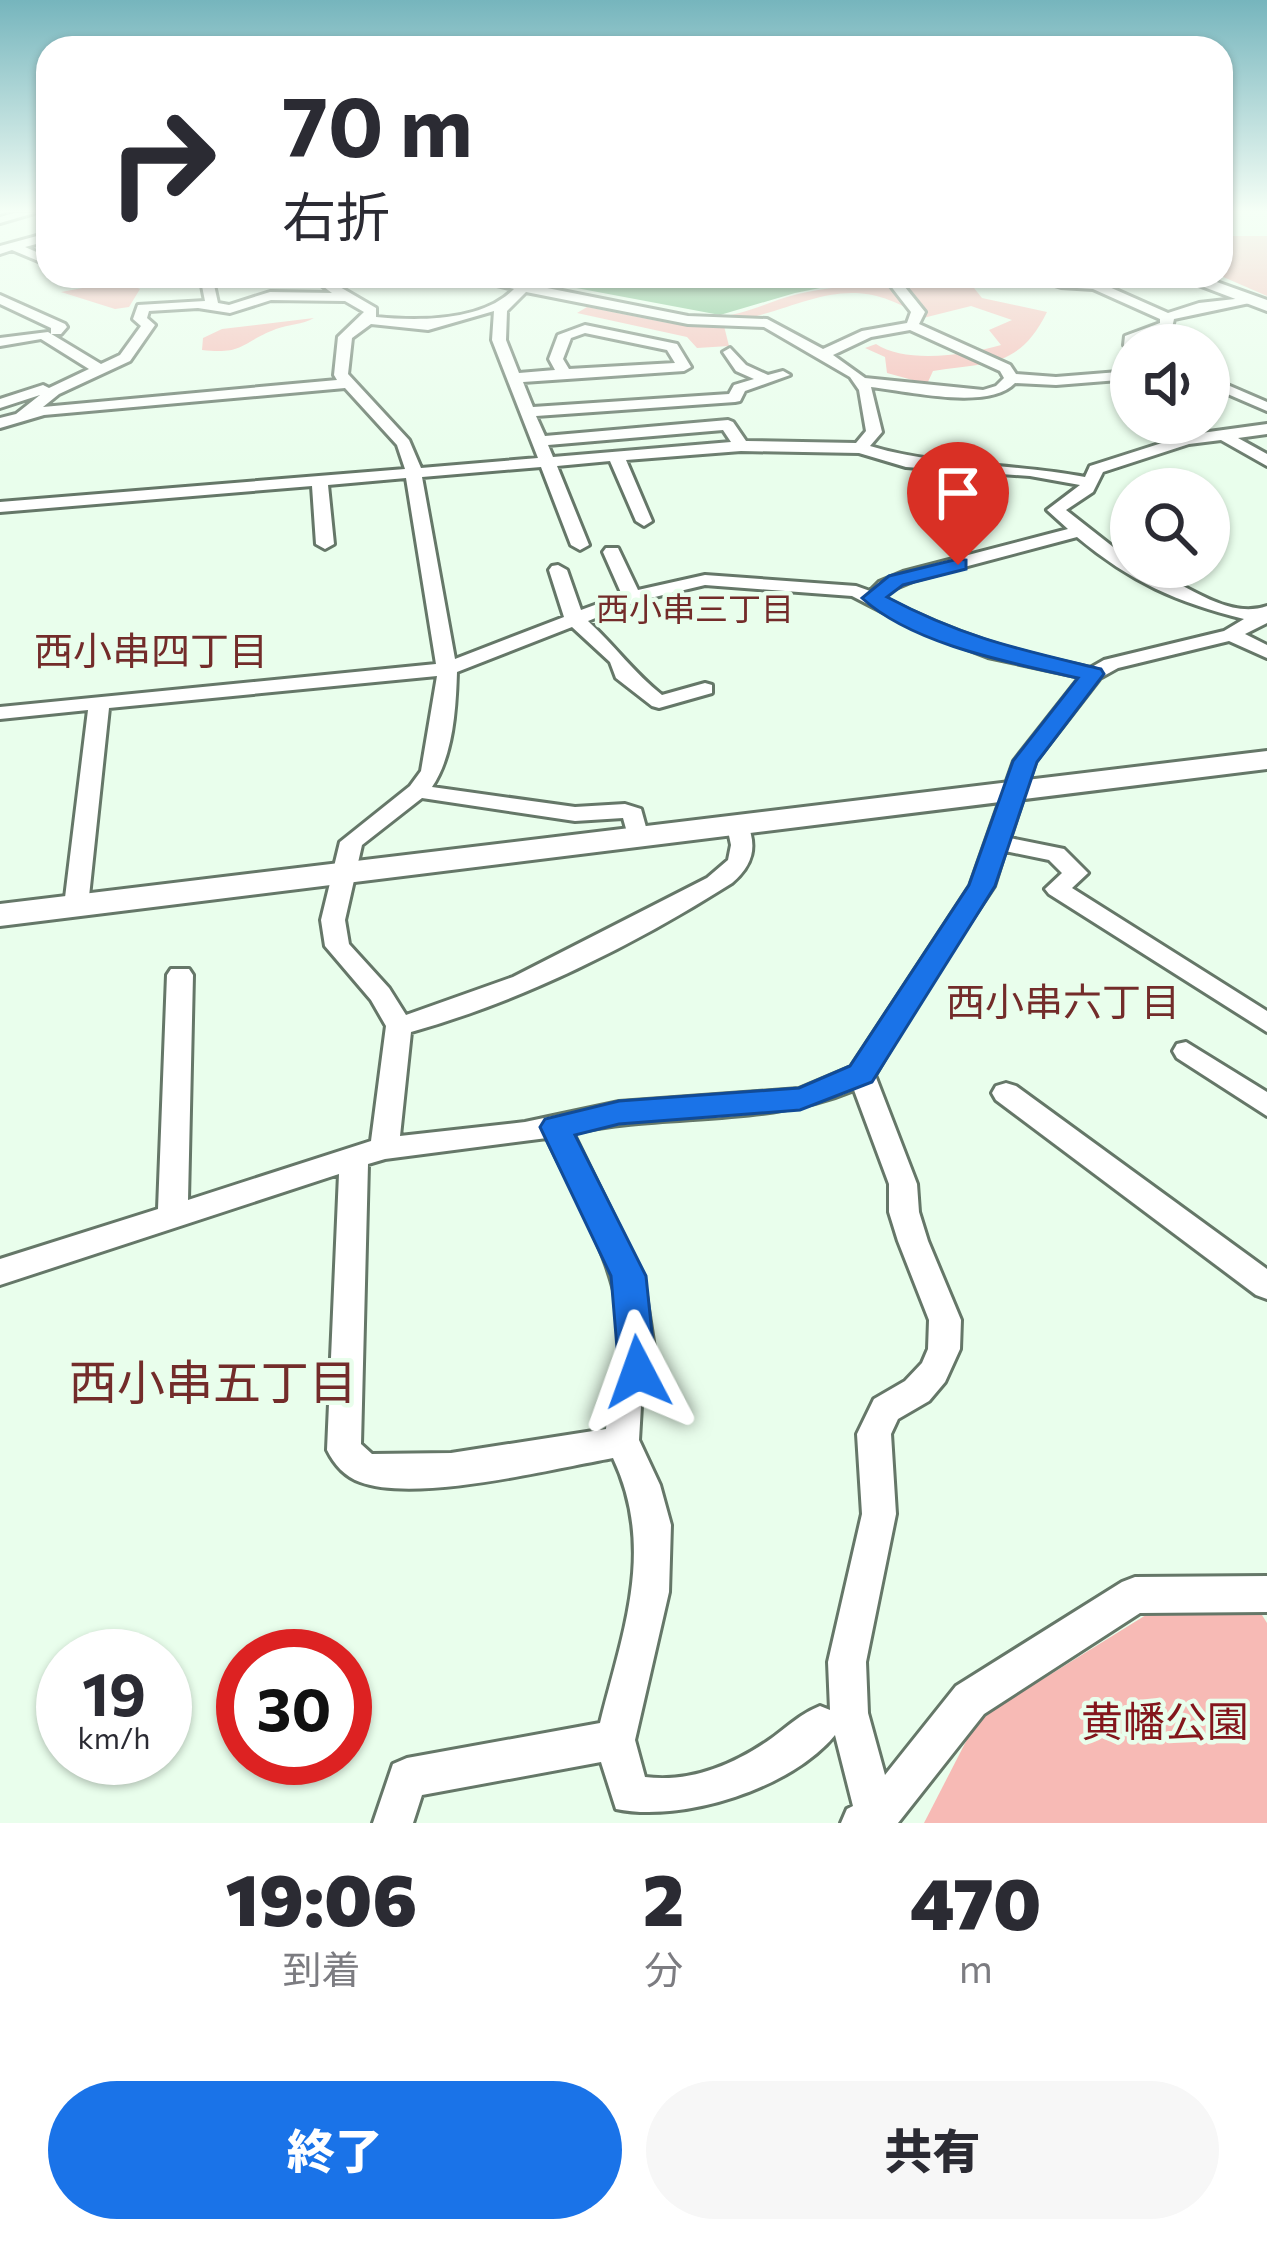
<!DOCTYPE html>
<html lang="ja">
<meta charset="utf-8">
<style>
body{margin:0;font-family:Commissioner,"Noto Sans JP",sans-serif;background:#f7f7f7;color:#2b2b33;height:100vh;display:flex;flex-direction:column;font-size:45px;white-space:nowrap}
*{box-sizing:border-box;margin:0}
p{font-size:39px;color:#7c7c81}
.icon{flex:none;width:66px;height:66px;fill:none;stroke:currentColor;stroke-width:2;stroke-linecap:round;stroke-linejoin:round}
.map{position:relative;height:1823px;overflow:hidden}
.drawer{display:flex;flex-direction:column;background:#fff;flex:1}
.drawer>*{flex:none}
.hud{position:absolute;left:36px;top:36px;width:1197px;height:252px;border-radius:36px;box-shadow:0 3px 9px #0004;background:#fff;color:#2b2b33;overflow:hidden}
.buttons{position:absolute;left:1110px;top:324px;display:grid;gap:24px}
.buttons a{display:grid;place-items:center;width:120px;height:120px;border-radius:50%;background:#fff;box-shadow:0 3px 9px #0004;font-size:60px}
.speed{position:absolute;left:36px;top:1629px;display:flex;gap:24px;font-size:60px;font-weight:700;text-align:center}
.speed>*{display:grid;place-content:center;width:156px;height:156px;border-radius:50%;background:#fff;box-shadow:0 3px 9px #0004;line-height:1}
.speed small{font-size:30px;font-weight:400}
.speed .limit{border:18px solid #d22;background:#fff;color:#111}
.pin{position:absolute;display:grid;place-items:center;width:102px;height:102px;color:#fff;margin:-123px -51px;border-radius:50% 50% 50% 0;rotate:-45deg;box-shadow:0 0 12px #0007}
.pin .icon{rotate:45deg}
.me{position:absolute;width:132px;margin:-66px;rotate:356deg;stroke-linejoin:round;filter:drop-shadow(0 0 9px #0008)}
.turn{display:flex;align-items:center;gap:42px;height:252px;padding:0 48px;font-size:54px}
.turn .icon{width:156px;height:156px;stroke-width:2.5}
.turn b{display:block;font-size:84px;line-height:102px}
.eta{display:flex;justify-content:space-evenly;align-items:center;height:204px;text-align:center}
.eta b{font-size:72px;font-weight:800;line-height:84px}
.primary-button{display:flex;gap:24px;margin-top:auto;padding:24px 48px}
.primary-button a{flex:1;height:138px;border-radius:72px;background:#1a73e8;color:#fff;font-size:48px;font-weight:800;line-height:138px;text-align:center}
.primary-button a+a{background:#f7f7f7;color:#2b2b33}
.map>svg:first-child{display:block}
.green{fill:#f7bab5}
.water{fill:#6bb67c}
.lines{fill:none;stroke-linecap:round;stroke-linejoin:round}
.street-casing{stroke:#657768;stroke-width:6}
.secondary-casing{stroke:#657768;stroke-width:6}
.street{fill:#fff;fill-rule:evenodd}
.secondary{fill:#fff;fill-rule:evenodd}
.route{fill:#1a73e8;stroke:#114b97;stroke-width:3}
.labels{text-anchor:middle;stroke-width:9;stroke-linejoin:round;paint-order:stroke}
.far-neighbourhood-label{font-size:33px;fill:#732c2a;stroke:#e9feec}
.neighbourhood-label{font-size:39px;fill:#732c2a;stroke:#e9feec}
.near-park-label{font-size:42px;fill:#83161c;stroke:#e9feec}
.near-neighbourhood-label{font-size:48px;fill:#732c2a;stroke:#e9feec}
</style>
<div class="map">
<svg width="1267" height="1823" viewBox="0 0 1267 1823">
<rect width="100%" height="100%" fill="#e9feec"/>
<g class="green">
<path d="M 1221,236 L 1267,236 L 1267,296 L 1221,276 Z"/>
<path d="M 877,276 L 973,276 L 970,283 L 982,298 L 1047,312 C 1019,369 987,362 933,371 L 927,384 L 887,373 L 885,357 L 865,348 L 876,344 C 905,364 968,355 1001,345 L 989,330 L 1012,320 L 971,306 L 923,318 C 847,266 807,309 729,322 L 724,326 L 729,346 L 697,348 L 687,337 L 577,313 L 587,307 L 668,323 L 716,326 L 714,317 C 743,316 769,301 798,294 C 823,288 849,287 874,281 Z"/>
<path d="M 120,281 L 140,289 L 129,307 L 115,309 L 61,292 Z"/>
<path d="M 314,318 C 302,325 289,324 276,329 C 242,342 244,355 202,350 L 203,338 L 222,329 Z"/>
<path d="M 1154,1610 L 1262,1615 L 1267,1623 L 1267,1823 L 924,1823 L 977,1720 Z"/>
</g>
<path class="water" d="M 568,276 L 870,276 L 870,278 L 795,293 L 720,315 L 555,284 Z"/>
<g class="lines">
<defs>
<g id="street">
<path d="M 14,213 L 34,213 L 0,223 L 0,217 Z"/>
<path d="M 41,213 L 48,213 L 48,217 Z"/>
<path d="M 48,233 L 48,241 L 25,247 L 48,257 L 48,265 L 12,250 L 0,254 L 0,246 Z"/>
<path d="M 200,276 L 212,276 L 218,303 L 229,305 L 270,292 L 332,293 L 320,284 L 322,276 L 334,276 L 333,283 L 376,308 L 376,317 C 417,321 482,322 514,289 L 459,276 L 520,283 L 528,278 L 534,282 L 532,285 L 688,316 L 767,319 L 823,349 L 862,331 L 907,323 L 911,312 L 883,276 L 896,276 L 925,312 L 919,324 L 1010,365 L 1016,374 L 1056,377 L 1131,371 L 1131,379 L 1056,385 L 1015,383 C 989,411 908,391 871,387 L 882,432 L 870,446 C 939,467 1014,463 1085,477 L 1090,466 L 1187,435 L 1267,424 L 1267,434 L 1238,438 L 1267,454 L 1267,466 L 1221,440 L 1189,444 L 1103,472 L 1093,492 L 1066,510 L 1131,561 L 1131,567 C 1170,567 1220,623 1267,606 L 1267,623 L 1245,634 L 1267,645 L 1267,658 L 1229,641 L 1118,668 L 1100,678 L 1035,762 L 1010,838 L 1064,849 L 1088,873 L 1072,888 L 1267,1011 L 1267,1032 L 1049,894 L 1045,889 L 1062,873 L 1049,860 L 1005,851 L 994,886 L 926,988 L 875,1075 L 917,1184 L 919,1212 L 928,1241 L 961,1320 L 960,1349 L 945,1382 L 929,1401 L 898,1419 L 891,1434 L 896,1514 L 866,1662 L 868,1713 L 885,1775 L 956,1686 L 1122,1582 L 1135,1577 L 1267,1576 L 1267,1612 L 1140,1613 L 984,1714 L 898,1823 L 841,1823 L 847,1809 L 853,1806 L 835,1735 C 792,1788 683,1823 616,1809 L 601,1762 L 422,1795 L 413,1823 L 373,1823 L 393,1764 L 407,1758 L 600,1723 C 623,1631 656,1549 613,1458 C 552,1469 416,1503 360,1482 C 345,1477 334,1464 327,1450 L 339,1174 L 0,1285 L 0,1259 L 158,1209 L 167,975 L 171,969 L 189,969 L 193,975 L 188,1200 L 371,1141 L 386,1026 L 371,1000 L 325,946 L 321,920 L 340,842 L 410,786 L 421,771 L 437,676 L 109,708 L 88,906 L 76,914 L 64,906 L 88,710 L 0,719 L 0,707 L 436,664 L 406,478 L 328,485 L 334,544 L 325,549 L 316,544 L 312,486 L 0,512 L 0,502 L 405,469 L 397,445 L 345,388 L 44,415 L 0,428 L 0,418 L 16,414 L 40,395 L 0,408 L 0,399 L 43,385 L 49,388 L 89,369 L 41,339 L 0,346 L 0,338 L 48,332 L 101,364 L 120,355 L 141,326 L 133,319 L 138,305 L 205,301 ZM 526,292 L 688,324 L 764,327 L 850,377 L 859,390 L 866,431 L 856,443 L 746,441 L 733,422 L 728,420 L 545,436 L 536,416 L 735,402 L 740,401 L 745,391 L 790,375 L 783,371 L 768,375 L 746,365 L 730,348 L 723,352 L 736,371 L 754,379 L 734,385 L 729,394 L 533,407 L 523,382 L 684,371 L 691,367 L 677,344 L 585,325 L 558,335 L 549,359 L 555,370 L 519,373 L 506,340 L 507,311 ZM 271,300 L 345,301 L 364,312 L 338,337 L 334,375 L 337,380 L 43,407 L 59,394 L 130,361 L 155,325 L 147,318 L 149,311 L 198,308 L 230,313 ZM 494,311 L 492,340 L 538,458 L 421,468 L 409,440 L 348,374 L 352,338 L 371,324 L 428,330 ZM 910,330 L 1000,371 L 1004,378 L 996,386 L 983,390 L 865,378 L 833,355 L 871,337 ZM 585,333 L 667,350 L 675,363 L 569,369 L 563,359 L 571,338 ZM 723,430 L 731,442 L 553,457 L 548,445 ZM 741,451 L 859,453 L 906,467 L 1030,476 L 1080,485 L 1047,510 L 1068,529 L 903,572 L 879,582 L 870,591 L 856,586 L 705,575 L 638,590 L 618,548 L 606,548 L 603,552 L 622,595 L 581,610 L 567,570 L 558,565 L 552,566 L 549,570 L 564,617 L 455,659 L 422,477 L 541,467 L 571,545 L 580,550 L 589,545 L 557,466 L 610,461 L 636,521 L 644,526 L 652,521 L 626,460 ZM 1077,537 C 1131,582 1176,602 1244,619 L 1224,631 L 1104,660 L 1090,668 C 1011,651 957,635 884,598 L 891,590 L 915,580 ZM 705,585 L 852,596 L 918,630 L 988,657 L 1080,677 L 1014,761 L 970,886 L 851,1067 L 799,1089 L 619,1102 L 525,1122 L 400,1136 L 411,1032 C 522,1001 636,944 732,883 C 753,865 758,846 746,821 L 730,821 L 727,826 L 731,845 L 728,860 L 707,878 L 513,977 L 406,1015 L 389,988 L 349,944 L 345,920 L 362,845 L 422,798 L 575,821 L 623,818 L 630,843 L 638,845 L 649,838 L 641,809 L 625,804 L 575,807 L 432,787 C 453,756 456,709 457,672 L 572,627 L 610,662 L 616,678 L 652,706 L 659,708 L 712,693 L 712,685 L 705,683 L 662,695 C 634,673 615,646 588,621 L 638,601 ZM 854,1090 L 889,1184 L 889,1212 L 898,1241 L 929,1320 L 928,1349 L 922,1363 L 905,1381 L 874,1399 L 857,1434 L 862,1514 L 828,1662 L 830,1710 L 820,1706 C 802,1713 788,1726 772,1738 C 735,1764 691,1783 645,1777 L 635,1740 L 669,1592 L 671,1525 L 660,1485 L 639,1440 L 641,1406 L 653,1372 L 654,1348 L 643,1276 L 573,1133 C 665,1112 766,1127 854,1090 ZM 547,1138 C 580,1208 625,1277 622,1357 C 621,1382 608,1403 606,1429 L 451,1453 L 372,1454 L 361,1444 L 368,1164 L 385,1159 Z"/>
<path d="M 1025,276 L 1079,282 L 1113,278 L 1113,284 L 1107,286 L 1168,313 L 1199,303 L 1253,297 L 1259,301 L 1174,319 L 1172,328 L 1137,341 L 1131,349 L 1124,345 L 1125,336 L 1160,323 L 1160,319 L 1093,289 L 1061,287 Z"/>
<path d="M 0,295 L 65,324 L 67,327 L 61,334 L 51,334 L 51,328 L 0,304 Z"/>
<path d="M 1209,377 L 1267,402 L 1267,411 L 1209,386 Z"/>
<path d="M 1186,1042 L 1267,1092 L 1267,1116 L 1177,1058 L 1173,1051 L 1177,1044 Z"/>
<path d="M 1006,1083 L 1016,1086 L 1267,1269 L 1267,1299 L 1256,1295 L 996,1100 L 992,1093 L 996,1086 Z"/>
</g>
<g id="secondary">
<path d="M 1175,276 L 1200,276 L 1267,300 L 1267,311 Z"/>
<path d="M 1267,751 L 1267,769 L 0,926 L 0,904 Z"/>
</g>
</defs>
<use href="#street" class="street-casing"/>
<use href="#secondary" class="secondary-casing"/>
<use href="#street" class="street"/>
<use href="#secondary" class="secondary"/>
</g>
<linearGradient id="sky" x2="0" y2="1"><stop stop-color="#76b5bd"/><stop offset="0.45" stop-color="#f5fff6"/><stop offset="1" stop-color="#f5fff6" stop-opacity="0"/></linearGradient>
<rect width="1267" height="469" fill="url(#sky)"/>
<path class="route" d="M 958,559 L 966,560 L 966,569 L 903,585 L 887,597 C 964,638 1018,649 1101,669 L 1104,674 L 1037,762 L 995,886 L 872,1082 L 800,1110 L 619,1124 L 575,1135 L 646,1276 L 656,1372 L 651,1384 L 638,1388 L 624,1384 L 619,1372 L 611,1276 L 540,1127 L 545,1119 L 619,1101 L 799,1088 L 850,1066 L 969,885 L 1013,761 L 1078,678 C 1012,663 913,645 862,598 L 889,576 Z"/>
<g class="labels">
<g class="far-neighbourhood-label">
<text x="695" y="621">西小串三丁目</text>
</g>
<g class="neighbourhood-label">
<text x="151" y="665">西小串四丁目</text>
<text x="1063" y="1016">西小串六丁目</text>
</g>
<g class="near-park-label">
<text x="1165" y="1737">黄幡公園</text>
</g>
<g class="near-neighbourhood-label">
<text x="213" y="1400">西小串五丁目</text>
</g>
</g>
</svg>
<div class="buttons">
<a><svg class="icon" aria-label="sound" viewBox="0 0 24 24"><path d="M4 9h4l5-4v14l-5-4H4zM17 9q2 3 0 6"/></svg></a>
<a><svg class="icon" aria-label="search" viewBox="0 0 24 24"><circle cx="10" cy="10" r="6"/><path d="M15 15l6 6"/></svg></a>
</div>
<div class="speed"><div>19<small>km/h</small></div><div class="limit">30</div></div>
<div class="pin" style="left:958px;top:565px;background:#d93025"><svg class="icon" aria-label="arrive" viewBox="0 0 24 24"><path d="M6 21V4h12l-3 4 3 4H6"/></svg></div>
<svg class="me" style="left:638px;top:1372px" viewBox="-20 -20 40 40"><path d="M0-17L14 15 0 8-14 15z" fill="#1a73e8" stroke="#fff" stroke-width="4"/></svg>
<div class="hud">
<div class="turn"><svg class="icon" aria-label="right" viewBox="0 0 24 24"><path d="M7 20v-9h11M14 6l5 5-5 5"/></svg><div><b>70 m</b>右折</div></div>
</div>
</div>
<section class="drawer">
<div class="eta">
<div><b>19:06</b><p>到着</p></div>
<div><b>2</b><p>分</p></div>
<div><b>470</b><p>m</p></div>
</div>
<div class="primary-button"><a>終了</a><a>共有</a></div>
</section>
